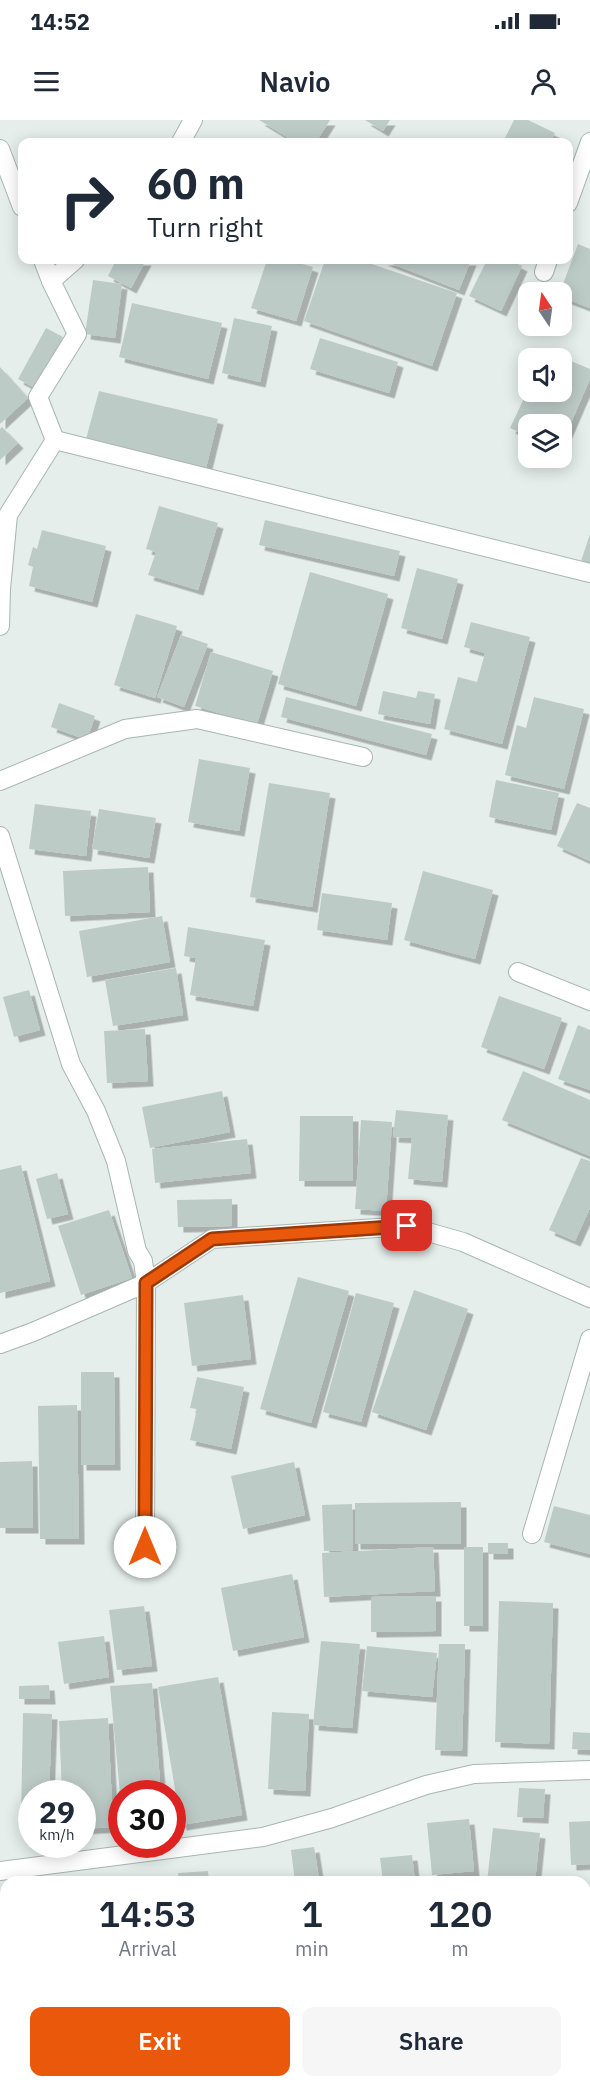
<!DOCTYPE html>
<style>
body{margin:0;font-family:"IBM Plex Sans",sans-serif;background:#f6f6f7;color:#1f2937;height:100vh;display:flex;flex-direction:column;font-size:22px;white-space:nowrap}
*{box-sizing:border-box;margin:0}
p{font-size:20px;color:#747a83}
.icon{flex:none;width:33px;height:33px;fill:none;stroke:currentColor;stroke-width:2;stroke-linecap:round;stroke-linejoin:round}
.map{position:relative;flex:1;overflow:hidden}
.drawer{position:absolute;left:0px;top:1756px;width:591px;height:212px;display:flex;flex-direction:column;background:#fff;border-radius:18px 18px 0 0;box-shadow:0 3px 15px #0003}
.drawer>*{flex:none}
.banner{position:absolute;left:18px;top:18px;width:555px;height:126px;border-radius:12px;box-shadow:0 3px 15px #0003;background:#fff;color:#1f2937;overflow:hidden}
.needle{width:39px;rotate:347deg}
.controls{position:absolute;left:518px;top:162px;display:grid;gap:12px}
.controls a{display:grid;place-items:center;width:54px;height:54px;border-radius:12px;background:#fff;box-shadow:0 3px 15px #0003;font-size:30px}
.speed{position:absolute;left:18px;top:1660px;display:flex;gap:12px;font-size:30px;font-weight:700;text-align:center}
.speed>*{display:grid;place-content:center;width:78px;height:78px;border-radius:50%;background:#fff;box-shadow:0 3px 15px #0003;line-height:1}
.speed small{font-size:15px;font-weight:400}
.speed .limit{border:9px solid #d22;background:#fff;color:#111}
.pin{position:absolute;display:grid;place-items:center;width:51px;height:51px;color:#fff;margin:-26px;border-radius:12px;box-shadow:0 3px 9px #0006}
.me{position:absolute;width:66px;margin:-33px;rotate:0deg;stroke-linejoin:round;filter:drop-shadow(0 0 4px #0008)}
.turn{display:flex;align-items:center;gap:21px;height:126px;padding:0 30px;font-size:27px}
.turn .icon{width:78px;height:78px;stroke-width:2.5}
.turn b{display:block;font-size:42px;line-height:51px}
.eta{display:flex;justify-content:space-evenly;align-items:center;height:102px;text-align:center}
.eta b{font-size:36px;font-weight:600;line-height:42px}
.primary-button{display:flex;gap:12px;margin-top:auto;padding:12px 30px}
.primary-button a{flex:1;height:69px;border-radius:12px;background:#ea580c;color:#fff;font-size:24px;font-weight:600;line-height:69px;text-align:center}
.primary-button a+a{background:#f6f6f7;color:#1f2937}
.status{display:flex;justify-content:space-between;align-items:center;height:42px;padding:0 30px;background:#fff;direction:ltr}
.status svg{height:16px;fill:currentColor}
header{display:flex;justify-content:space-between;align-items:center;height:78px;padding:0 30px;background:#fff;font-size:27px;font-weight:600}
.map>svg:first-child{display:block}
.building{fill:#bdcbc7;filter:url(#shadow)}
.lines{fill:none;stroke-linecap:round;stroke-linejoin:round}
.street-casing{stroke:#a8b6b3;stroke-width:20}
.street{stroke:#fff;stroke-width:18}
.route-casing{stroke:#983908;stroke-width:15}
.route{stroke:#ea580c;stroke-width:10}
</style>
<div class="status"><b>14:52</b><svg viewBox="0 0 49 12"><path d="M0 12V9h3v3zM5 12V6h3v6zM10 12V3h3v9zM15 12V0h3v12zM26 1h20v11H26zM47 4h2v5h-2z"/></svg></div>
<header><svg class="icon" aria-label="menu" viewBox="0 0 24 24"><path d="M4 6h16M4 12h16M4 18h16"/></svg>Navio<svg class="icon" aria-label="person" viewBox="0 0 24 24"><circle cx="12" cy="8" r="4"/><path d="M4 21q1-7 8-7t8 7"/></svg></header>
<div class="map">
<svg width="590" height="1967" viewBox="0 0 590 1967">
<defs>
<filter id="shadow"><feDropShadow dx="5.5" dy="5.5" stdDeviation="0" flood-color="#0004"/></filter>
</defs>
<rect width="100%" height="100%" fill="#e5eeeb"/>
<g class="building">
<path d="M 259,0 L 330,0 L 316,22 L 295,22 Z"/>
<path d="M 365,0 L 390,0 L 383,11 Z"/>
<path d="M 514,0 L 528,0 L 555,13 L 550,22 L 503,22 Z"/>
<path d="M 578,124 L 590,129 L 590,188 L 561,177 L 560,172 Z"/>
<path d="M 116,140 L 146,140 L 131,168 L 108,156 Z"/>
<path d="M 267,140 L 288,140 L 313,147 L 296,201 L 251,188 Z"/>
<path d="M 325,140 L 360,140 L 457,173 L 432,246 L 304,201 Z"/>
<path d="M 382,140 L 471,140 L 459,170 Z"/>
<path d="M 487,140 L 510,140 L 522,146 L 501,191 L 469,176 Z"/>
<path d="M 93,160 L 122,164 L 115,218 L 85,214 Z"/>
<path d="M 132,183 L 222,203 L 208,259 L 119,237 Z"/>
<path d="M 234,198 L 272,206 L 260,262 L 222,253 Z"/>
<path d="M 46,208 L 63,217 L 35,268 L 18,259 Z"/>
<path d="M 320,218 L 398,242 L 389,273 L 310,249 Z"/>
<path d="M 545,230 L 590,249 L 590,259 L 561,326 L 561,304 L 528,304 L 528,316 L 510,308 L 527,272 L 561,272 L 561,238 L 541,238 Z"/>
<path d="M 0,247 L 28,278 L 0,304 Z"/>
<path d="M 99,271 L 218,299 L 206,348 L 86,319 Z"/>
<path d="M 2,307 L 18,323 L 0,340 L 0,309 Z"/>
<path d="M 159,386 L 218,403 L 198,470 L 148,455 L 156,432 L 146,429 Z"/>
<path d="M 265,400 L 400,431 L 394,456 L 259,425 Z"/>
<path d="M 42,410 L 106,426 L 92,482 L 29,466 L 33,447 L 28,445 L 33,427 L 37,429 Z"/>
<path d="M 590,414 L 590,444 L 581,441 Z"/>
<path d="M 417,448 L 458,459 L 442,519 L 401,508 Z"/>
<path d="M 310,452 L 388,474 L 356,586 L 278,564 Z"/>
<path d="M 136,494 L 177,506 L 155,578 L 114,565 Z"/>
<path d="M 471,502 L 530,517 L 502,624 L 444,609 L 458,557 L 477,562 L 485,533 L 464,527 Z"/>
<path d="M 181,515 L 208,524 L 184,587 L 157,577 Z"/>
<path d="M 211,532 L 273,551 L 257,604 L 195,586 Z"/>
<path d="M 383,571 L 416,578 L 418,571 L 435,574 L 430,604 L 378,594 Z"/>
<path d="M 286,577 L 432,614 L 426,635 L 281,597 Z"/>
<path d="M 534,577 L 584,589 L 564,669 L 505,655 L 517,605 L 526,608 Z"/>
<path d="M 59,583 L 95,596 L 87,620 L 51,607 Z"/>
<path d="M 199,639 L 250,648 L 239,711 L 188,702 Z"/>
<path d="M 496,660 L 559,673 L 551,710 L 489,697 Z"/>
<path d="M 269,663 L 330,673 L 312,787 L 250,777 Z"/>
<path d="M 577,683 L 590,688 L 590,741 L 557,726 Z"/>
<path d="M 35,684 L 91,691 L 86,736 L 29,729 Z"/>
<path d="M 99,689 L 156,698 L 149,738 L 92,729 Z"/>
<path d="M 148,747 L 150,792 L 65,796 L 63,751 Z"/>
<path d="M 423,751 L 493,770 L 475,839 L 404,820 Z"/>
<path d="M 322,773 L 392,783 L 387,820 L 317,810 Z"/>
<path d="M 162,796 L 170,842 L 87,857 L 79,811 Z"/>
<path d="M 188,807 L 265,820 L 253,886 L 190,875 L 196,838 L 184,836 Z"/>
<path d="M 176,848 L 183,895 L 113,906 L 105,860 Z"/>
<path d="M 29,870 L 40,910 L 14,917 L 3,877 Z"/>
<path d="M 499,876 L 562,898 L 544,949 L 481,927 Z"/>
<path d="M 578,905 L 590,910 L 590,970 L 558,959 Z"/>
<path d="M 145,909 L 148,961 L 107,963 L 104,911 Z"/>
<path d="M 523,951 L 590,980 L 590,1036 L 502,1000 Z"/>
<path d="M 222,971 L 230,1012 L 150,1028 L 142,987 Z"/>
<path d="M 396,990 L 448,995 L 442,1062 L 408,1059 L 412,1018 L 393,1017 Z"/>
<path d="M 300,996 L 353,996 L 353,1061 L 299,1061 Z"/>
<path d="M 361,1000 L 392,1002 L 386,1091 L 355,1089 Z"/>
<path d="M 247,1019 L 251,1053 L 155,1063 L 152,1029 Z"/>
<path d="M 581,1038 L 590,1041 L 590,1088 L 575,1121 L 549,1110 Z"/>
<path d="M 21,1045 L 50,1161 L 0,1173 L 0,1050 Z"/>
<path d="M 57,1053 L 68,1094 L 47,1099 L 36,1059 Z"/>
<path d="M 232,1079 L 232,1106 L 178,1107 L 177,1080 Z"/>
<path d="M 109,1090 L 132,1158 L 81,1175 L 58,1106 Z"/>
<path d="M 298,1157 L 349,1171 L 311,1303 L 260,1289 Z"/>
<path d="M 414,1170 L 468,1189 L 426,1310 L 372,1292 Z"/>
<path d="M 356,1173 L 394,1183 L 361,1302 L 323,1292 Z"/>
<path d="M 243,1175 L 251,1239 L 192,1246 L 184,1183 Z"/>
<path d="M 81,1252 L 114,1252 L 115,1345 L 81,1345 Z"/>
<path d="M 197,1257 L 244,1267 L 231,1329 L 190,1320 L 197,1289 L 190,1288 Z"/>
<path d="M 77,1285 L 79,1419 L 40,1419 L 38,1286 Z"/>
<path d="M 32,1341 L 33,1408 L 0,1408 L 0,1342 Z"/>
<path d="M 294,1342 L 305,1395 L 243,1409 L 231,1356 Z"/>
<path d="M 461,1382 L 461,1424 L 355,1424 L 355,1383 Z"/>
<path d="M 352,1384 L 353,1430 L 324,1431 L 322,1385 Z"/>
<path d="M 554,1386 L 590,1395 L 590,1434 L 544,1422 Z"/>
<rect x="488" y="1423" width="20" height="11"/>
<path d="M 433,1427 L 435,1471 L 324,1477 L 322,1433 Z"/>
<rect x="464" y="1427" width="19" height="79"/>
<path d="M 292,1454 L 304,1517 L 233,1531 L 221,1468 Z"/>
<path d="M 436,1476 L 436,1511 L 371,1512 L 371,1477 Z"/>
<path d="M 499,1481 L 553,1483 L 549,1624 L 495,1622 Z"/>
<path d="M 144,1486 L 152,1546 L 117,1550 L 109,1490 Z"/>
<path d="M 104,1516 L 109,1557 L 64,1564 L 58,1522 Z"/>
<path d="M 321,1521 L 360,1524 L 352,1608 L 313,1605 Z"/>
<path d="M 439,1524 L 465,1524 L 462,1631 L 435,1630 Z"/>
<path d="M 367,1526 L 437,1533 L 432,1577 L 362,1571 Z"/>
<path d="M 218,1557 L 242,1695 L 181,1705 L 158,1567 Z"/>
<path d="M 152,1563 L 161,1674 L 120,1674 L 110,1566 Z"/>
<path d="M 49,1565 L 50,1579 L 19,1579 L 19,1566 Z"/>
<path d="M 272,1592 L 309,1594 L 305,1671 L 268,1669 Z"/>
<path d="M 23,1593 L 52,1594 L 49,1674 L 32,1674 L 32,1698 L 21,1698 Z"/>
<path d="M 108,1598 L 113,1707 L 82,1709 L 82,1674 L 62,1674 L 59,1601 Z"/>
<path d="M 573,1612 L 590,1613 L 590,1630 L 572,1629 Z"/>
<path d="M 519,1668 L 545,1669 L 543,1698 L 517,1697 Z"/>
<path d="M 469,1699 L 474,1751 L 432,1755 L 427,1703 Z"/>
<path d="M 590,1701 L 590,1744 L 571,1745 L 569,1702 Z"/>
<path d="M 493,1708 L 540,1713 L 535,1762 L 487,1762 Z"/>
<path d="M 314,1727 L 319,1759 L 295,1762 L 291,1730 Z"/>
<path d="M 412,1735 L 415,1762 L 383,1762 L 380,1738 Z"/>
<path d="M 208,1751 L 209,1762 L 179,1762 L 178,1753 Z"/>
<path d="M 0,1945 L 6,1945 L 6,1962 L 79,1962 L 79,1967 L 0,1967 Z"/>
<path d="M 136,1962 L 159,1962 L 159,1967 L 137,1967 Z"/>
<rect x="194" y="1962" width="39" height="5"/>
<path d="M 240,1962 L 288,1962 L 288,1967 L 241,1967 Z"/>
<path d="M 329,1962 L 330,1967 L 309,1967 L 308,1963 Z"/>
<rect x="340" y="1962" width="45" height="5"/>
<path d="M 495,1962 L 548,1962 L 549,1967 L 496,1967 Z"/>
</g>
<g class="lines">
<defs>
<g id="street">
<path d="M 181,22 L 193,0"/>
<path d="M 0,29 L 22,87"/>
<path d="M 568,83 L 590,22"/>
<path d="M 43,140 L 51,161"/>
<path d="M 544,152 L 548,140"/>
<path d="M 55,320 L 590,453"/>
<path d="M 0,506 L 1,469 L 8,395 L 55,320 L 38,277 L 77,214 L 51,161 L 75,140"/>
<path d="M 0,661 L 125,609 L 197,599 L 363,637"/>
<path d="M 0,716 L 71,944 L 96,991 L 116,1041 L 137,1131 L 143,1141 L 146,1163 L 145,1427"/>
<path d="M 518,852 L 590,881"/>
<path d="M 0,1224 L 33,1212 L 146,1163 L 212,1119 L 407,1106 L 463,1122 L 590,1178"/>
<path d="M 532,1414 L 590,1219"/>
<path d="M 0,1751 L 263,1717 L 332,1698 L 426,1665 L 474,1654 L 590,1650"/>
</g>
</defs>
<use href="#street" class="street-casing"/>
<use href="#street" class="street"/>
</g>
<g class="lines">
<defs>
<path id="route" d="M 145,1427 L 146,1163 L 212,1119 L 407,1106"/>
</defs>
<use href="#route" class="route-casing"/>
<use href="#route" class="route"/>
</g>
</svg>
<div class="controls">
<a><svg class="needle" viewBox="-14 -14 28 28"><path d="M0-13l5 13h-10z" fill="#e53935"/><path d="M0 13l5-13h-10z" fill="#747a83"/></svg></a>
<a><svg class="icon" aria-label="sound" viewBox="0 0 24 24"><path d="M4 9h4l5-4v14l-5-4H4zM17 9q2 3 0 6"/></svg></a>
<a><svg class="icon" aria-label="layers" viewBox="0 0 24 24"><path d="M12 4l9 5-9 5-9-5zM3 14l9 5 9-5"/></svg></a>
</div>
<div class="speed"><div>29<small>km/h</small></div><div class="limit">30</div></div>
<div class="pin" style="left:407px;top:1106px;background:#d93025"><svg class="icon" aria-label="arrive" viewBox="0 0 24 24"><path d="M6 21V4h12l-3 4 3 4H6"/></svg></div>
<svg class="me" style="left:145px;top:1427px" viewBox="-20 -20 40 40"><circle r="19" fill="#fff"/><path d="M0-13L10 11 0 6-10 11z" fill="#ea580c"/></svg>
<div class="banner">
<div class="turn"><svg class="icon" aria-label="right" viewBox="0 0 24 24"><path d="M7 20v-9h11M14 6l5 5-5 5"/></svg><div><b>60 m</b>Turn right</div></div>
</div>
<section class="drawer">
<div class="eta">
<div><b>14:53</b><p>Arrival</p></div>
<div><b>1</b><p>min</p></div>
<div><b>120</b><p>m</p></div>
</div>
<div class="primary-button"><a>Exit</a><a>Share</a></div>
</section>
</div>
